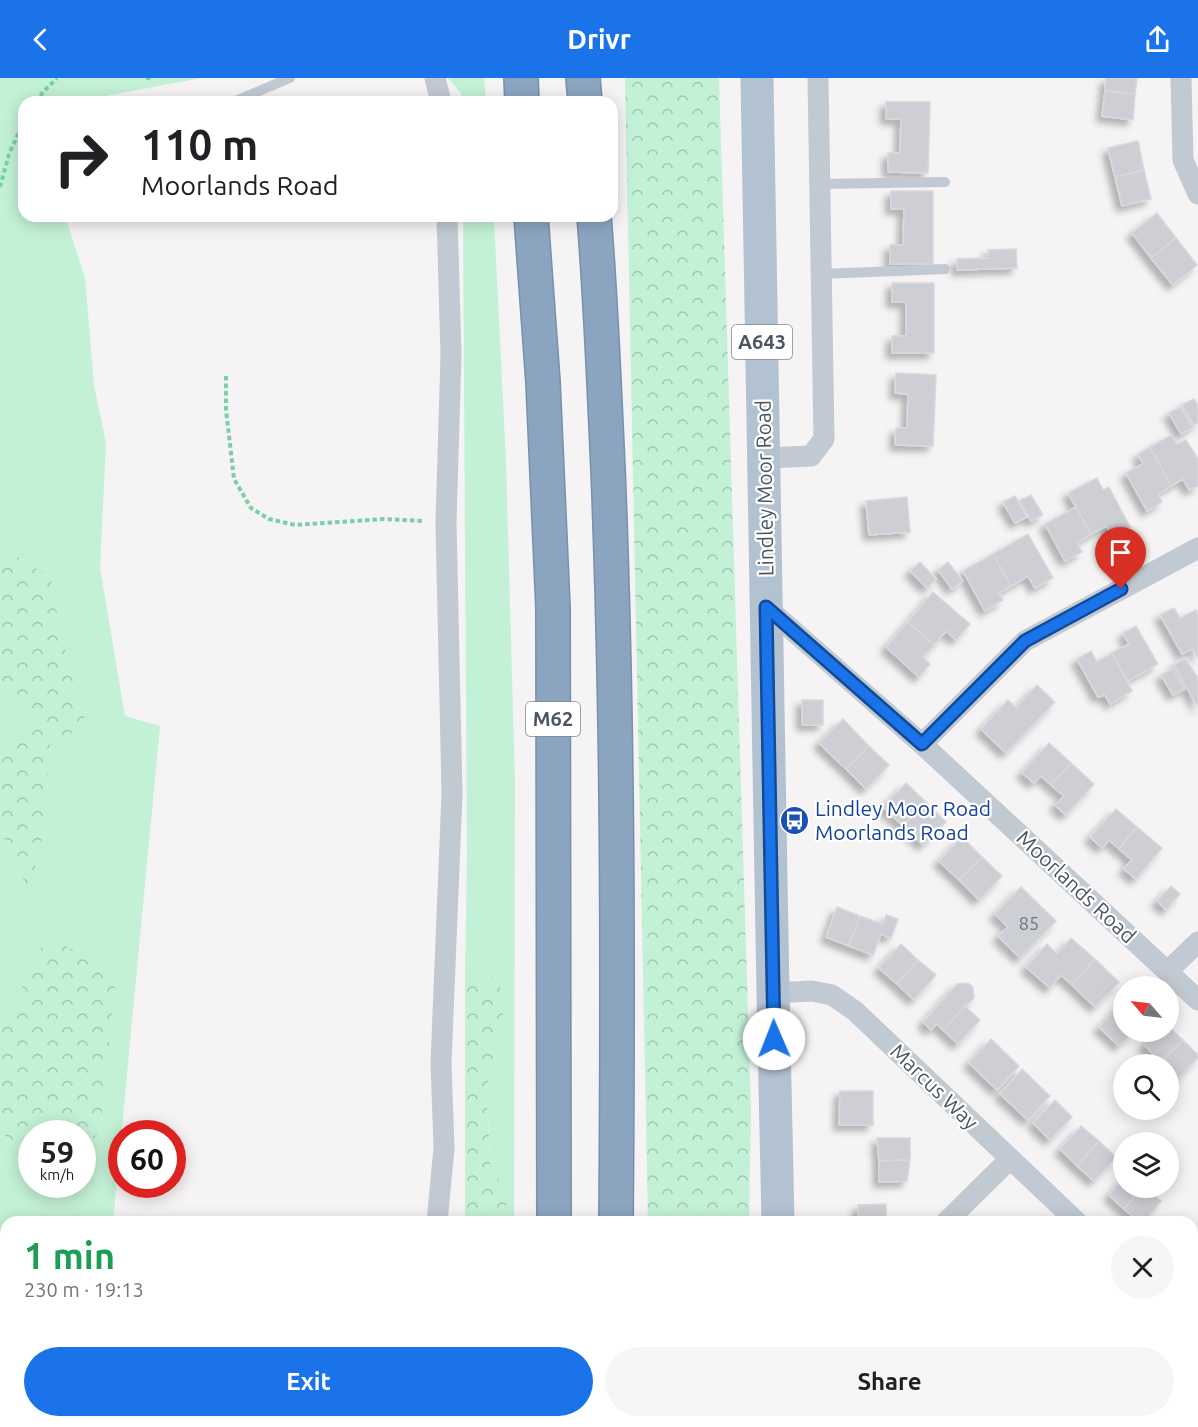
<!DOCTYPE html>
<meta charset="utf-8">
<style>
body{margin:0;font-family:Ubuntu,sans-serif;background:#f6f6f6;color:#202124;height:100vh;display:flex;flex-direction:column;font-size:22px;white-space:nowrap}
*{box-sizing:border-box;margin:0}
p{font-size:20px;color:#757577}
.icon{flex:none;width:33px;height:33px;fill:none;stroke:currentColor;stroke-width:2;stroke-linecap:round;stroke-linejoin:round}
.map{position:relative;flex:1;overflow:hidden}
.panel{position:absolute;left:0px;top:1138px;width:1198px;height:212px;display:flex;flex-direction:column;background:#fff;border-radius:18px 18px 0 0;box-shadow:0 3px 15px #0003}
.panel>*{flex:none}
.hud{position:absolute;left:18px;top:18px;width:600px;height:126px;border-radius:18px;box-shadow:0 3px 15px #0003;background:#fff;color:#202124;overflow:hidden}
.needle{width:39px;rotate:298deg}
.fabs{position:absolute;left:1113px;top:898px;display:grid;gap:12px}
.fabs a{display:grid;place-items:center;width:66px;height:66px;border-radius:50%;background:#fff;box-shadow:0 3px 15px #0003;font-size:30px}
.speed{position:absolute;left:18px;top:1042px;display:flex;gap:12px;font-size:30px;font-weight:700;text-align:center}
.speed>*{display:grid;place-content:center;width:78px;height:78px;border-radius:50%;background:#fff;box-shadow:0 3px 15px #0003;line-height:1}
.speed small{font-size:15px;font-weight:400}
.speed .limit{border:9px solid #d22;background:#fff;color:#111}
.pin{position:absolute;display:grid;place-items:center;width:51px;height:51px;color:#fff;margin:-62px -26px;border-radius:50% 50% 50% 0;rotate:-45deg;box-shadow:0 0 6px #0007}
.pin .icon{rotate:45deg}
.me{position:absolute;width:66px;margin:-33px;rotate:359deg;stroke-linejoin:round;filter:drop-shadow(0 0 4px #0008)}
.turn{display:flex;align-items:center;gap:21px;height:126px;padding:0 24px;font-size:27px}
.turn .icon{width:78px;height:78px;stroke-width:2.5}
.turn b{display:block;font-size:42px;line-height:51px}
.round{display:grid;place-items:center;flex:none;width:63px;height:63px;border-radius:32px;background:#f6f6f6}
.summary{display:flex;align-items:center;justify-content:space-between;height:102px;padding:0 24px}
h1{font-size:36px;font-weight:700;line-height:45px;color:#1e9e55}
.action{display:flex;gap:12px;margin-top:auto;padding:12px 24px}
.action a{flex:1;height:69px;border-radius:36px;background:#1a73e8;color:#fff;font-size:24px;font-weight:700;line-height:69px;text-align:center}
.action a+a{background:#f6f6f6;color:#202124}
header{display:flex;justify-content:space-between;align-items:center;height:78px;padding:0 24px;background:#1a73e8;color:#fff;font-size:27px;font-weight:700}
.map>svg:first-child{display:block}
.green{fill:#c3f1d5}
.forest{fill:url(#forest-crowns)}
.building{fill:#cdcfd5;stroke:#d7d9de;stroke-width:1.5;filter:url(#shadow)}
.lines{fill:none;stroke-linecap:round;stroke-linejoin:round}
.highway-casing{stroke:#7690ad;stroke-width:36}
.path{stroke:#7ad0a6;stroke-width:4;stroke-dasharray:4.5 3;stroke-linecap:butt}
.lane{stroke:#c1cad2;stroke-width:10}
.street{stroke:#c1cad2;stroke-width:21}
.primary{stroke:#b3c2d1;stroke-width:33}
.highway{stroke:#8ba5c1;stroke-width:33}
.route-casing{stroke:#114b97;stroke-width:15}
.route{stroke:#1a73e8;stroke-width:10}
.labels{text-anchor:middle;stroke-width:4.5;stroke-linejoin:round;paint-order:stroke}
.number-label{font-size:18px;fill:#6b747e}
.shield{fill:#fff;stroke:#808990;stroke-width:1.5}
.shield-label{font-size:20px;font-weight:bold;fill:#4a5661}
.street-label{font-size:21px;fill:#4a5661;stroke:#fff}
.transit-label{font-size:21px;fill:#164399;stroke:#fff;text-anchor:start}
</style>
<header><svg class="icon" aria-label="back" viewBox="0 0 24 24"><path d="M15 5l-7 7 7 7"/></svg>Drivr<svg class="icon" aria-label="share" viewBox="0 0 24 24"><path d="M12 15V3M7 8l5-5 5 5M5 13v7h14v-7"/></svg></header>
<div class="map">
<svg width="1198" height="1349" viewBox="0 0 1198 1349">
<defs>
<pattern id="forest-crowns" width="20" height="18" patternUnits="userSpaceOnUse" patternTransform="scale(1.5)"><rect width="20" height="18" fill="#c3f1d5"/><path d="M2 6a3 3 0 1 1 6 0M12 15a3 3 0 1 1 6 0" fill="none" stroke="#a0c6b0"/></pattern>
<filter id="shadow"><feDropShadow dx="-5.5" dy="5.5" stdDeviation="3" flood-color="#0004"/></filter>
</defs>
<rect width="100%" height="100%" fill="#f5f3f3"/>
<g class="green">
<path d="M 0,0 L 201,0 L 84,22 L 81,24 L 24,24 L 24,138 L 65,138 L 85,200 L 94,307 L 106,365 L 100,490 L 125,638 L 160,648 L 113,1144 L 6,1144 L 6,1182 L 0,1186 L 0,1054 L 31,1079 L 32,1107 L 82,1107 L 83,1068 L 100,1055 L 116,901 L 41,871 L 7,941 L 0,945 L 0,748 L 8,772 L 45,750 L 50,664 L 60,554 L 51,500 L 0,467 Z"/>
<path d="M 448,0 L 484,0 L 486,24 L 461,24 L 461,15 Z"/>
<path d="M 463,138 L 494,138 L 506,385 L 515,704 L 514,1144 L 508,1144 L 505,1113 L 490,1085 L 488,1033 L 485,1014 L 496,983 L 492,961 L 509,923 L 493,899 L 465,904 L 467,777 Z"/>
<path d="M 0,602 L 11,612 L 34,643 L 0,665 Z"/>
<path d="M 69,1344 L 474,1344 L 470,1349 L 66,1349 Z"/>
</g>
<g class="forest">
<path d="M 625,0 L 719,0 L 751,1032 L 749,1144 L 648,1144 Z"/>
<path d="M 0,467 L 51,500 L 60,554 L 87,650 L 50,664 L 45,750 L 29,812 L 8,772 L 0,748 L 0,665 L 34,643 L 11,612 L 0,602 Z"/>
<path d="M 52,863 L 99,882 L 116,901 L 100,1055 L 83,1068 L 82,1056 L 32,1056 L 31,1079 L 0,1054 L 0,945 L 7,941 L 41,870 Z"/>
<path d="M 493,899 L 509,923 L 492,961 L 496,983 L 485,1014 L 488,1033 L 490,1085 L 505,1113 L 508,1144 L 465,1144 L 465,904 Z"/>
<path d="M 6,1182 L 6,1344 L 69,1344 L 66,1349 L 0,1349 L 0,1186 Z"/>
<rect x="653" y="1344" width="92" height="5"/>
</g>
<g class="building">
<path d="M 1106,0 L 1137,0 L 1135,16 L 1105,13 Z"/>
<path d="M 1105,13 L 1135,16 L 1133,42 L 1102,38 Z"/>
<path d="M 886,24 L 930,24 L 928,95 L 888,94 L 888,75 L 900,75 L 901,41 L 886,41 Z"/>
<path d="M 1138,63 L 1144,92 L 1115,99 L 1108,70 Z"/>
<path d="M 1144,92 L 1151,121 L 1122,128 L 1115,99 Z"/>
<path d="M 891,113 L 933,113 L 933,186 L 890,186 L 890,167 L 903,167 L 904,131 L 891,131 Z"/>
<path d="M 1157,135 L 1176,160 L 1151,180 L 1132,155 Z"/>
<path d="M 1176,160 L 1197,187 L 1173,207 L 1151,180 Z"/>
<path d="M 1016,171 L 1017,190 L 957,192 L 957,181 L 988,180 L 988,172 Z"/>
<path d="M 892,205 L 934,205 L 934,275 L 892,275 L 892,258 L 906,258 L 906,224 L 892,224 Z"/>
<path d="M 896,295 L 936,297 L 933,368 L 895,367 L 896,350 L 907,350 L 908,316 L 895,315 Z"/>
<path d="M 1194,321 L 1198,327 L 1198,345 L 1194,347 L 1182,327 Z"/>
<path d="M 1181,329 L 1193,349 L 1181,356 L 1169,335 Z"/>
<path d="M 1171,357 L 1177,366 L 1186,362 L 1198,381 L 1198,408 L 1189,412 L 1183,401 L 1171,408 L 1150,369 Z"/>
<path d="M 1150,369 L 1171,408 L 1158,416 L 1162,424 L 1147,433 L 1126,395 L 1143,386 L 1138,377 Z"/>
<path d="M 1097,400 L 1103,412 L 1109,409 L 1130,449 L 1112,459 L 1107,448 L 1091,456 L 1068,415 Z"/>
<path d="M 1031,417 L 1043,437 L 1031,443 L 1019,423 Z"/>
<path d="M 1015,418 L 1027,439 L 1015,445 L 1003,424 Z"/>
<path d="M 907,419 L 910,454 L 869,457 L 866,423 Z"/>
<path d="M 1076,429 L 1091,456 L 1077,465 L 1082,474 L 1065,483 L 1045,446 Z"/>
<path d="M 1028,456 L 1053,500 L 1035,510 L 1028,498 L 1011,508 L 993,476 Z"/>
<path d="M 993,476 L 1011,508 L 999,515 L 1003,522 L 985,533 L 963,493 Z"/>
<path d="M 920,484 L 936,501 L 927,510 L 910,493 Z"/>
<path d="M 948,484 L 963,503 L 952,511 L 938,492 Z"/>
<path d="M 933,514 L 970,546 L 956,562 L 946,553 L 934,567 L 908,544 Z"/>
<path d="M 1174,530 L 1180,540 L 1196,532 L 1198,536 L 1198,580 L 1193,571 L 1182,576 L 1160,537 Z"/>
<path d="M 908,544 L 934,567 L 923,579 L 930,586 L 919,599 L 886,569 Z"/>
<path d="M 1136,548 L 1158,586 L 1128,603 L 1112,575 L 1129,566 L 1123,555 Z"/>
<path d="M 1091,573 L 1097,584 L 1112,575 L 1132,613 L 1110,626 L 1105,617 L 1098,619 L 1077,581 Z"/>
<path d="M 1185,580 L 1198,600 L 1198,629 L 1174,587 Z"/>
<path d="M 1173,591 L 1185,611 L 1173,617 L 1161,597 Z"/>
<path d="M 1037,607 L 1055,624 L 1006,675 L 981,651 L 1008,622 L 1016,630 Z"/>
<rect x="802" y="622" width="21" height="25"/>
<path d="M 843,641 L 869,668 L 846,691 L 819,665 Z"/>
<path d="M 1049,665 L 1071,685 L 1051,707 L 1041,698 L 1034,705 L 1022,695 Z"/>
<path d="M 869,668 L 889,687 L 866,711 L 846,691 Z"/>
<path d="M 1071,685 L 1094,706 L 1066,737 L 1055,727 L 1064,718 L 1051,707 Z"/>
<path d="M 906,705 L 926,724 L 903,748 L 883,729 Z"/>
<path d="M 926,724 L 946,744 L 923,767 L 903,748 Z"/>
<path d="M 1116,731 L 1137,749 L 1119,771 L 1109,762 L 1102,770 L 1090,759 Z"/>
<path d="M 1137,749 L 1162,770 L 1136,801 L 1124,791 L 1132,782 L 1119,771 Z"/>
<path d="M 962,759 L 982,779 L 959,802 L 939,783 Z"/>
<path d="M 982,779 L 1002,798 L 979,822 L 959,802 Z"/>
<path d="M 1171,808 L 1180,816 L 1166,832 L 1157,823 Z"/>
<path d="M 1021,809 L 1056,843 L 1020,880 L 998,858 L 1008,849 L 995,836 Z"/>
<path d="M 837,829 L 860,838 L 849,868 L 826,859 Z"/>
<path d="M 886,837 L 898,841 L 891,860 L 881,856 L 873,877 L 849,868 L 860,838 L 883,846 Z"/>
<path d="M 1071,860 L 1095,881 L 1072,907 L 1061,897 L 1050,910 L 1026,889 L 1047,866 L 1057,876 Z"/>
<path d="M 901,866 L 918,882 L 897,906 L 879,890 Z"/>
<path d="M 1095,881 L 1119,904 L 1095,929 L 1072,907 Z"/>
<path d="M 918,882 L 936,897 L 914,922 L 897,906 Z"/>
<path d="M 968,905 L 973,909 L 974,920 L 943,952 L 937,946 L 931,952 L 923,944 L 957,906 Z"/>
<path d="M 1124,924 L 1124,954 L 1133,954 L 1119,968 L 1099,949 Z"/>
<path d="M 965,928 L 980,942 L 958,966 L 943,952 Z"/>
<path d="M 1168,948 L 1183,962 L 1161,984 L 1144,967 L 1156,954 L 1168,954 Z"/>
<path d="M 991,961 L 1019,988 L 997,1012 L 969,985 Z"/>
<path d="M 1183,962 L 1198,977 L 1198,980 L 1178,1000 L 1168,991 L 1168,987 L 1164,987 L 1161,984 Z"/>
<path d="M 1022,991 L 1050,1018 L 1028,1042 L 1000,1016 Z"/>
<path d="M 840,1013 L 873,1013 L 873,1047 L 839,1047 Z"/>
<path d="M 1055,1022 L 1072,1039 L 1050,1062 L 1033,1045 Z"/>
<path d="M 1081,1048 L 1099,1063 L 1077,1088 L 1060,1071 Z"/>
<path d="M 877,1060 L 910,1060 L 910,1082 L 879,1083 Z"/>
<path d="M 1099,1063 L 1116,1079 L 1094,1103 L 1077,1088 Z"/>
<path d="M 910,1082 L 907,1103 L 879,1104 L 879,1083 Z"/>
<path d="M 1124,1100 L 1124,1110 L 1143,1110 L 1124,1131 L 1109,1117 Z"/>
<path d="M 1143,1110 L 1146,1110 L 1161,1123 L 1144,1144 L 1139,1144 L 1124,1131 Z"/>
<path d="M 886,1126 L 886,1144 L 858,1144 L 858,1127 Z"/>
<path d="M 1198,1174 L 1198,1203 L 1192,1198 L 1192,1180 Z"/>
<path d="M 1196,1318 L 1198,1320 L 1198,1349 L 1185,1349 L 1180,1344 L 1192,1344 L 1192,1322 Z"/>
<path d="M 975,1344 L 1017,1344 L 1017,1348 L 976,1348 Z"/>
<path d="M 1171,1344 L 1180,1344 L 1185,1349 L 1166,1349 Z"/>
<rect x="861" y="1346" width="27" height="3"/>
</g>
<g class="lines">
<defs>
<g id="highway">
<path d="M 521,0 L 522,24"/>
<path d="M 583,0 L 585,24"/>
<path d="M 531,138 L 543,304 L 553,530 L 554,1144"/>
<path d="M 594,138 C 601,222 604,306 608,391 C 618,642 618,893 616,1144"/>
<path d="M 555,1344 L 555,1349"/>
<path d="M 614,1349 L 614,1344"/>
</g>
</defs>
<use href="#highway" class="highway-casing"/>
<g class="path">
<path d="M 146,0 L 153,0"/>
<path d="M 36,24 L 43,14 L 57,0"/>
<path d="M 0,109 L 9,76 L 24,43"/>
<path d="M 226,298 L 226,332 L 234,401 L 251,430 L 269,441 L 295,447 L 384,441 L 424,443"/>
</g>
<g class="lane">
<path d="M 233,24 L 290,0"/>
<path d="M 820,106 L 945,104"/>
<path d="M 821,196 L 945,191"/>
</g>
<g class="street">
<path d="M 435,0 L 441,24"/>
<path d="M 1181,0 L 1183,82 L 1198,116"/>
<path d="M 765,380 L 811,378 L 824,361 L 818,0"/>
<path d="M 766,529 L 922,666 L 1198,922"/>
<path d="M 922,666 L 1025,563 L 1198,470"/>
<path d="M 1168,893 L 1198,864"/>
<path d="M 773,915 L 812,913 L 832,917 L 855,933 L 1077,1144"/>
<path d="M 437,1144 L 444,1070 L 441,985 L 452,716 L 446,444 L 451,277 L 447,138"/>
<path d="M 946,1144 L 1010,1081"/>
<path d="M 1192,1253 L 1198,1258"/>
<path d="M 933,1344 L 933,1349"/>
</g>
<g class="primary">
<path d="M 757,0 L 773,915 L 778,1144"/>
<path d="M 784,1344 L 784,1349"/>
</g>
<use href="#highway" class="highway"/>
</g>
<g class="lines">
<defs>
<path id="route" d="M 774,961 L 766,529 L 922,666 L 1025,563 L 1121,511"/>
</defs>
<use href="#route" class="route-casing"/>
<use href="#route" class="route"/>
</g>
<defs>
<symbol id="bus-disc" viewBox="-11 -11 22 22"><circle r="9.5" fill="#1a4fb4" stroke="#fff"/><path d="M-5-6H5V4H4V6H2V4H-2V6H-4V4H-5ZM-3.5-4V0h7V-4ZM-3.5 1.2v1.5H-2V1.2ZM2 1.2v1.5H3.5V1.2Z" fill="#fff"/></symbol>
</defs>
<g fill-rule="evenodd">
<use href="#bus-disc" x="778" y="726" width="33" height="33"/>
</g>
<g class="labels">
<g class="number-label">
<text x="1029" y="852">85</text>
</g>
<g class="shield">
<rect x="732" y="247" width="60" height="34" rx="4.5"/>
<rect x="526" y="624" width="54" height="34" rx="4.5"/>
</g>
<g class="shield-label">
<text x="762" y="271">A643</text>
<text x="553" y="648">M62</text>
</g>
<g class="street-label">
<text transform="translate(765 410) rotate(-91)" y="7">Lindley Moor Road</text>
<text transform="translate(1076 809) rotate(43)" y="7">Moorlands Road</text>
<text transform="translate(934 1009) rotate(44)" y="7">Marcus Way</text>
</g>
<g class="transit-label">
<text x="815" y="738">Lindley Moor Road<tspan x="815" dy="24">Moorlands Road</tspan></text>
</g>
</g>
</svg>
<div class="fabs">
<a><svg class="needle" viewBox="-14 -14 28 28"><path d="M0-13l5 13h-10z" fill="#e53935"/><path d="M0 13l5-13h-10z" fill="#757577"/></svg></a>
<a><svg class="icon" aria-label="search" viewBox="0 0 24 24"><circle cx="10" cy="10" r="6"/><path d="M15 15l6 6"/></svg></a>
<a><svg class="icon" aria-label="layers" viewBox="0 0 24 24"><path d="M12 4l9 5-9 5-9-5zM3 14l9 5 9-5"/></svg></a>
</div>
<div class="speed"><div>59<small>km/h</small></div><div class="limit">60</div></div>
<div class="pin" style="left:1121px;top:511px;background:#d93025"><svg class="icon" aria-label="arrive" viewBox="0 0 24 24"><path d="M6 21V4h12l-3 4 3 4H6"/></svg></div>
<svg class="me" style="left:774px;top:961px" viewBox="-20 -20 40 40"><circle r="19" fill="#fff"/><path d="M0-13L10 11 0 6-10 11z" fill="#1a73e8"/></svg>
<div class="hud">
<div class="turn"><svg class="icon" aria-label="right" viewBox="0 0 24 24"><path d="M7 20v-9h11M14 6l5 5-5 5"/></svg><div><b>110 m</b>Moorlands Road</div></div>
</div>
<section class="panel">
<div class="summary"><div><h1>1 min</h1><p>230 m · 19:13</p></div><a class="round"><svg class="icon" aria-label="close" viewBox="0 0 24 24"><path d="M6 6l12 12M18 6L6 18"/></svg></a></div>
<div class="action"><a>Exit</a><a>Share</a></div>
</section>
</div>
